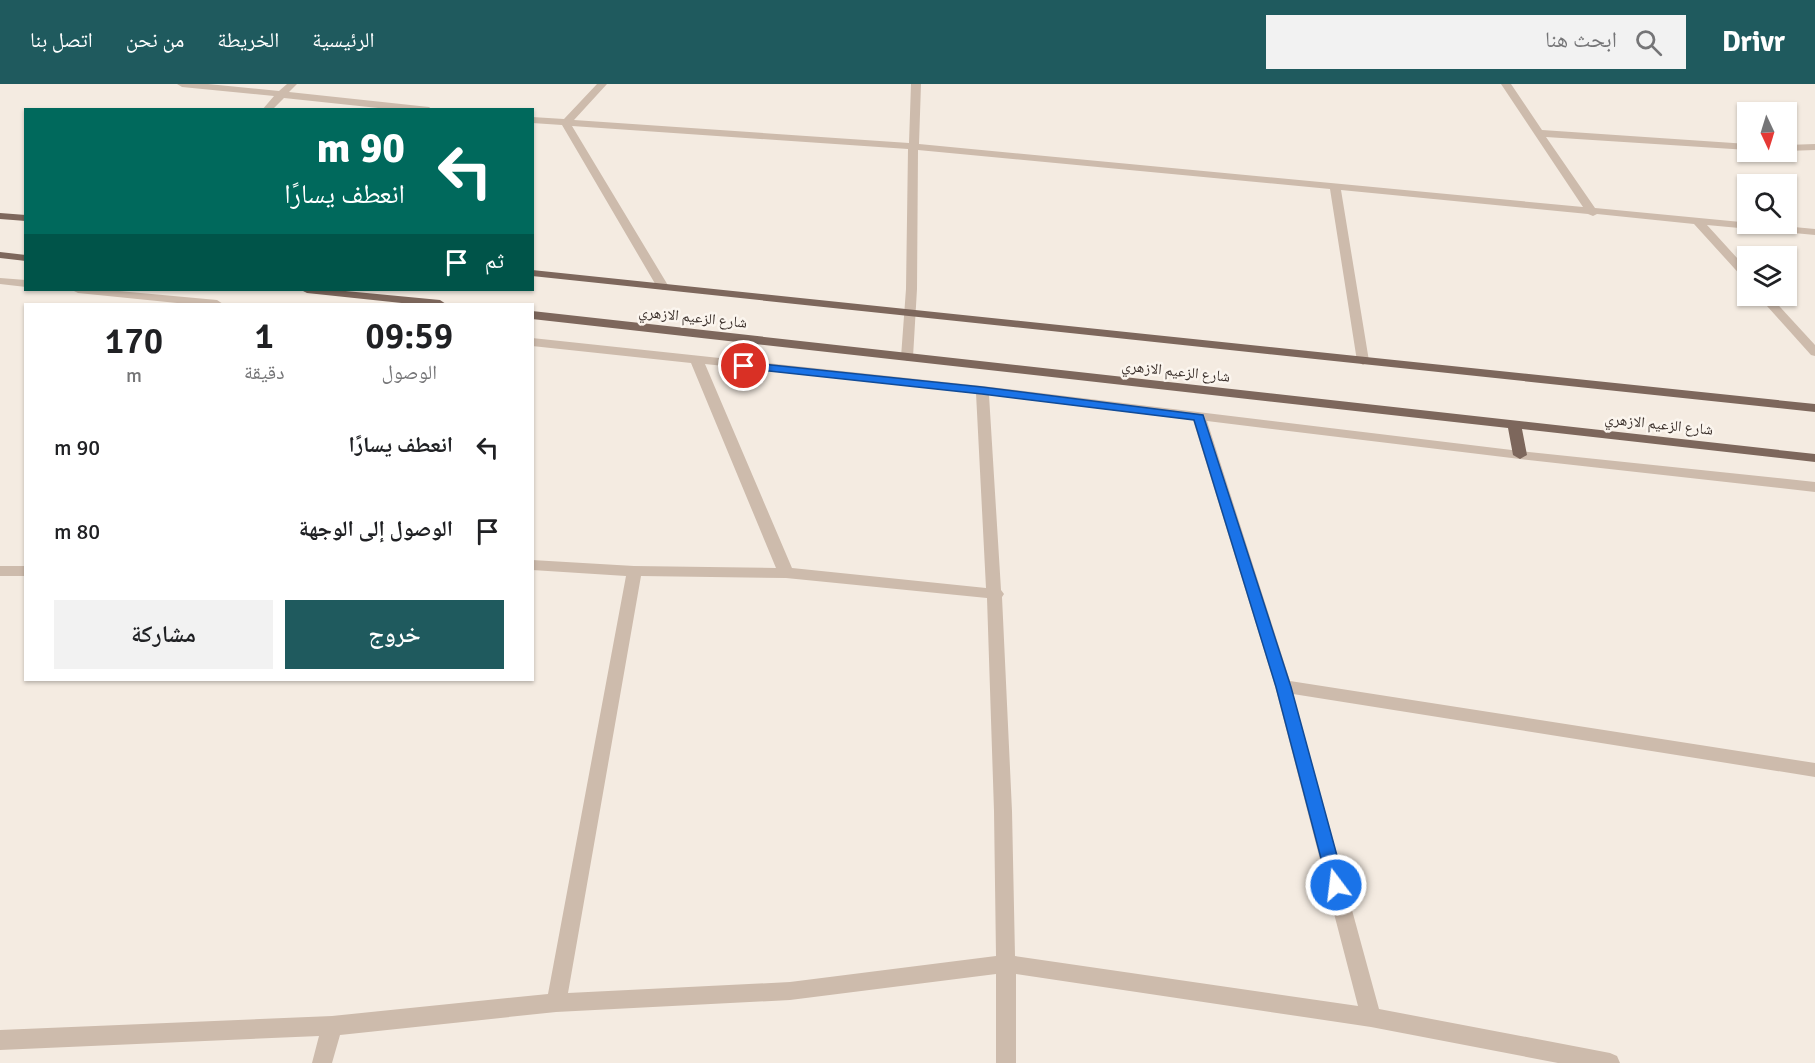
<!DOCTYPE html>
<html lang="ar">
<meta charset="utf-8">
<style>
body{margin:0;font-family:Signika,"Noto Naskh Arabic",sans-serif;background:#f2f2f2;color:#202124;direction:rtl;height:100vh;display:flex;flex-direction:column;font-size:22px;white-space:nowrap}
*{box-sizing:border-box;margin:0}
p{font-size:20px;color:#757577}
.icon{flex:none;width:33px;height:33px;fill:none;stroke:currentColor;stroke-width:2;stroke-linecap:round;stroke-linejoin:round}
.map{position:relative;flex:1;overflow:hidden;direction:ltr}
.sheet{position:absolute;left:24px;top:219px;width:510px;height:378px;display:flex;flex-direction:column;background:#fff;border-radius:0px;box-shadow:0 2px 4px #0004;direction:rtl}
.sheet>*{flex:none}
.hud{position:absolute;left:24px;top:24px;width:510px;height:183px;border-radius:0px;box-shadow:0 2px 4px #0004;direction:rtl;background:#00695c;color:#fff;overflow:hidden}
.needle{width:39px;rotate:176deg}
.tools{position:absolute;left:1737px;top:18px;display:grid;gap:12px}
.tools a{display:grid;place-items:center;width:60px;height:60px;border-radius:0px;background:#fff;box-shadow:0 2px 4px #0004;font-size:30px}
.pin{position:absolute;display:grid;place-items:center;width:51px;height:51px;color:#fff;margin:-26px;border:3px solid #fff;border-radius:50%;box-shadow:0 2px 6px #0007}
.me{position:absolute;width:66px;margin:-33px;rotate:345deg;stroke-linejoin:round;filter:drop-shadow(0 0 4px #0008)}
.turn{display:flex;align-items:center;gap:21px;height:126px;padding:0 30px;font-size:27px}
.turn .icon{width:78px;height:78px;stroke-width:2.5}
.turn b{display:block;font-size:42px;line-height:51px}
.then{display:flex;align-items:center;height:57px;padding:0 30px;background:#0003;gap:12px;font-size:22px}
.eta{display:flex;justify-content:space-evenly;align-items:center;height:102px;text-align:center}
.eta b{font-size:36px;font-weight:600;line-height:42px}
.button{display:flex;gap:12px;margin-top:auto;padding:12px 30px}
.button a{flex:1;height:69px;border-radius:0px;background:#1f5a5e;color:#fff;font-size:24px;font-weight:600;line-height:69px;text-align:center}
.button a+a{background:#f2f2f2;color:#202124}
ul{padding:0;list-style:none}
li{display:flex;align-items:center;gap:18px;height:84px;padding:0 30px}
li div{flex:1}
li b{display:block;font-size:22px}
li em{font-style:normal}
header{display:flex;align-items:center;gap:36px;box-sizing:border-box;height:84px;padding:0 30px;background:#1f5a5e;color:#fff}
header strong{font-size:28px}
nav{display:flex;gap:33px;margin-inline-start:auto;font-size:21px}
.search{width:420px;height:54px;background:#f2f2f2;display:flex;align-items:center;gap:15px;box-sizing:border-box;padding:0 21px;border-radius:0px;color:#757577;font-size:22px}
.map>svg:first-child{display:block}
.lines{fill:none;stroke-linecap:round;stroke-linejoin:round}
.minor{fill:#cdbbac;fill-rule:evenodd}
.primary{fill:#7d675c;fill-rule:evenodd}
.route{fill:#1a73e8;stroke:#114b97;stroke-width:1.5}
.labels{text-anchor:middle;stroke-width:5;stroke-linejoin:round;paint-order:stroke}
.street-label{font-size:15px;fill:#3b302b;stroke:#fbf5ee}
</style>
<header>
<strong>Drivr</strong>
<div class="search"><svg class="icon" aria-label="search" viewBox="0 0 24 24"><circle cx="10" cy="10" r="6"/><path d="M15 15l6 6"/></svg>ابحث هنا</div>
<nav><a>الرئيسية</a><a>الخريطة</a><a>من نحن</a><a>اتصل بنا</a></nav>
</header>
<div class="map">
<svg width="1815" height="979" viewBox="0 0 1815 979">
<rect width="100%" height="100%" fill="#f4ebe1"/>
<g class="lines">
<g class="minor">
<path d="M 177,0 L 208,0 L 279,7 L 287,0 L 297,0 L 289,8 L 429,23 L 433,26 L 397,26 L 284,14 L 272,26 L 262,26 L 274,12 L 182,3 Z"/>
<path d="M 597,0 L 607,0 L 574,36 L 909,59 L 911,0 L 921,0 L 919,60 L 1583,123 L 1501,0 L 1511,0 L 1542,46 L 1748,60 L 1748,66 L 1546,53 L 1595,124 L 1815,145 L 1815,151 L 1707,141 L 1748,186 L 1748,196 L 1744,195 L 1694,140 L 1597,130 L 1593,132 L 1588,130 L 1341,106 L 1369,277 L 1363,281 L 1357,277 L 1330,105 L 918,66 L 917,205 L 913,273 L 907,277 L 901,273 L 906,205 L 908,65 L 572,42 L 669,203 L 663,206 L 657,203 L 562,41 L 532,39 L 532,33 L 564,35 Z"/>
<path d="M 1815,60 L 1815,66 L 1786,67 L 1786,61 Z"/>
<path d="M 0,194 L 26,196 L 26,203 L 0,200 Z"/>
<path d="M 72,206 L 108,206 L 217,216 L 223,220 L 187,220 L 78,209 Z"/>
<path d="M 1758,212 L 1770,212 L 1815,261 L 1815,272 L 1811,271 Z"/>
<path d="M 532,254 L 982,302 L 1520,367 L 1815,398 L 1815,408 L 1520,375 L 1207,337 L 1290,597 L 1815,679 L 1815,693 L 1293,610 L 1379,925 L 1610,969 L 1617,972 L 1620,979 L 1558,979 L 1371,943 L 1016,890 L 1016,979 L 996,979 L 996,890 L 790,916 L 556,928 L 340,951 L 332,979 L 312,979 L 319,952 L 0,966 L 0,946 L 332,932 L 548,910 L 626,492 L 532,486 L 532,476 L 634,482 L 776,484 L 691,279 L 532,262 ZM 705,280 L 976,309 L 986,504 L 792,484 ZM 989,311 L 1193,336 L 1275,602 L 1358,922 L 1015,872 L 1012,727 L 1002,513 L 1004,510 L 1001,506 ZM 641,492 L 786,494 L 987,514 L 994,727 L 996,872 L 790,898 L 568,909 Z"/>
<rect x="0" y="482" width="26" height="10"/>
</g>
<g class="primary">
<path d="M 0,129 L 26,131 L 26,137 L 0,135 Z"/>
<path d="M 0,168 L 26,171 L 26,177 L 0,174 Z"/>
<path d="M 532,186 L 1815,320 L 1815,328 L 532,192 Z"/>
<path d="M 301,206 L 335,206 L 440,216 L 446,220 L 411,220 L 307,209 Z"/>
<path d="M 532,227 L 1815,370 L 1815,378 L 1522,345 L 1527,371 L 1520,375 L 1513,371 L 1508,344 L 532,235 Z"/>
</g>
</g>
<path class="route" d="M 744,278 L 982,303 L 1203,331 L 1291,603 L 1345,801 L 1342,806 L 1336,808 L 1330,806 L 1328,801 L 1276,603 L 1194,336 L 982,310 L 740,284 L 739,282 Z"/>
<g class="labels">
<g class="street-label">
<text transform="translate(693 233) rotate(6)" y="5">شارع الزعيم الازهري</text>
<text transform="translate(1176 287) rotate(6)" y="5">شارع الزعيم الازهري</text>
<text transform="translate(1659 340) rotate(6)" y="5">شارع الزعيم الازهري</text>
</g>
</g>
</svg>
<div class="tools">
<a><svg class="needle" viewBox="-14 -14 28 28"><path d="M0-13l5 13h-10z" fill="#e53935"/><path d="M0 13l5-13h-10z" fill="#757577"/></svg></a>
<a><svg class="icon" aria-label="search" viewBox="0 0 24 24"><circle cx="10" cy="10" r="6"/><path d="M15 15l6 6"/></svg></a>
<a><svg class="icon" aria-label="layers" viewBox="0 0 24 24"><path d="M12 4l9 5-9 5-9-5zM3 14l9 5 9-5"/></svg></a>
</div>
<div class="pin" style="left:744px;top:282px;background:#d93025"><svg class="icon" aria-label="arrive" viewBox="0 0 24 24"><path d="M6 21V4h12l-3 4 3 4H6"/></svg></div>
<svg class="me" style="left:1336px;top:801px" viewBox="-20 -20 40 40"><circle r="17" fill="#1a73e8" stroke="#fff" stroke-width="3"/><path d="M0-11L8 9 0 5-8 9z" fill="#fff"/></svg>
<div class="hud">
<div class="turn"><svg class="icon" aria-label="left" viewBox="0 0 24 24"><path d="M17 20v-9H6M10 6l-5 5 5 5"/></svg><div><b>90 m</b>انعطف يسارًا</div></div>
<div class="then">ثم<svg class="icon" aria-label="arrive" viewBox="0 0 24 24"><path d="M6 21V4h12l-3 4 3 4H6"/></svg></div>
</div>
<section class="sheet">
<div class="eta">
<div><b>09:59</b><p>الوصول</p></div>
<div><b>1</b><p>دقيقة</p></div>
<div><b>170</b><p>m</p></div>
</div>
<ul>
<li><svg class="icon" aria-label="left" viewBox="0 0 24 24"><path d="M17 20v-9H6M10 6l-5 5 5 5"/></svg><div><b>انعطف يسارًا</b></div><em>90 m</em></li>
<li><svg class="icon" aria-label="arrive" viewBox="0 0 24 24"><path d="M6 21V4h12l-3 4 3 4H6"/></svg><div><b>الوصول إلى الوجهة</b></div><em>80 m</em></li>
</ul>
<div class="button"><a>خروج</a><a>مشاركة</a></div>
</section>
</div>
